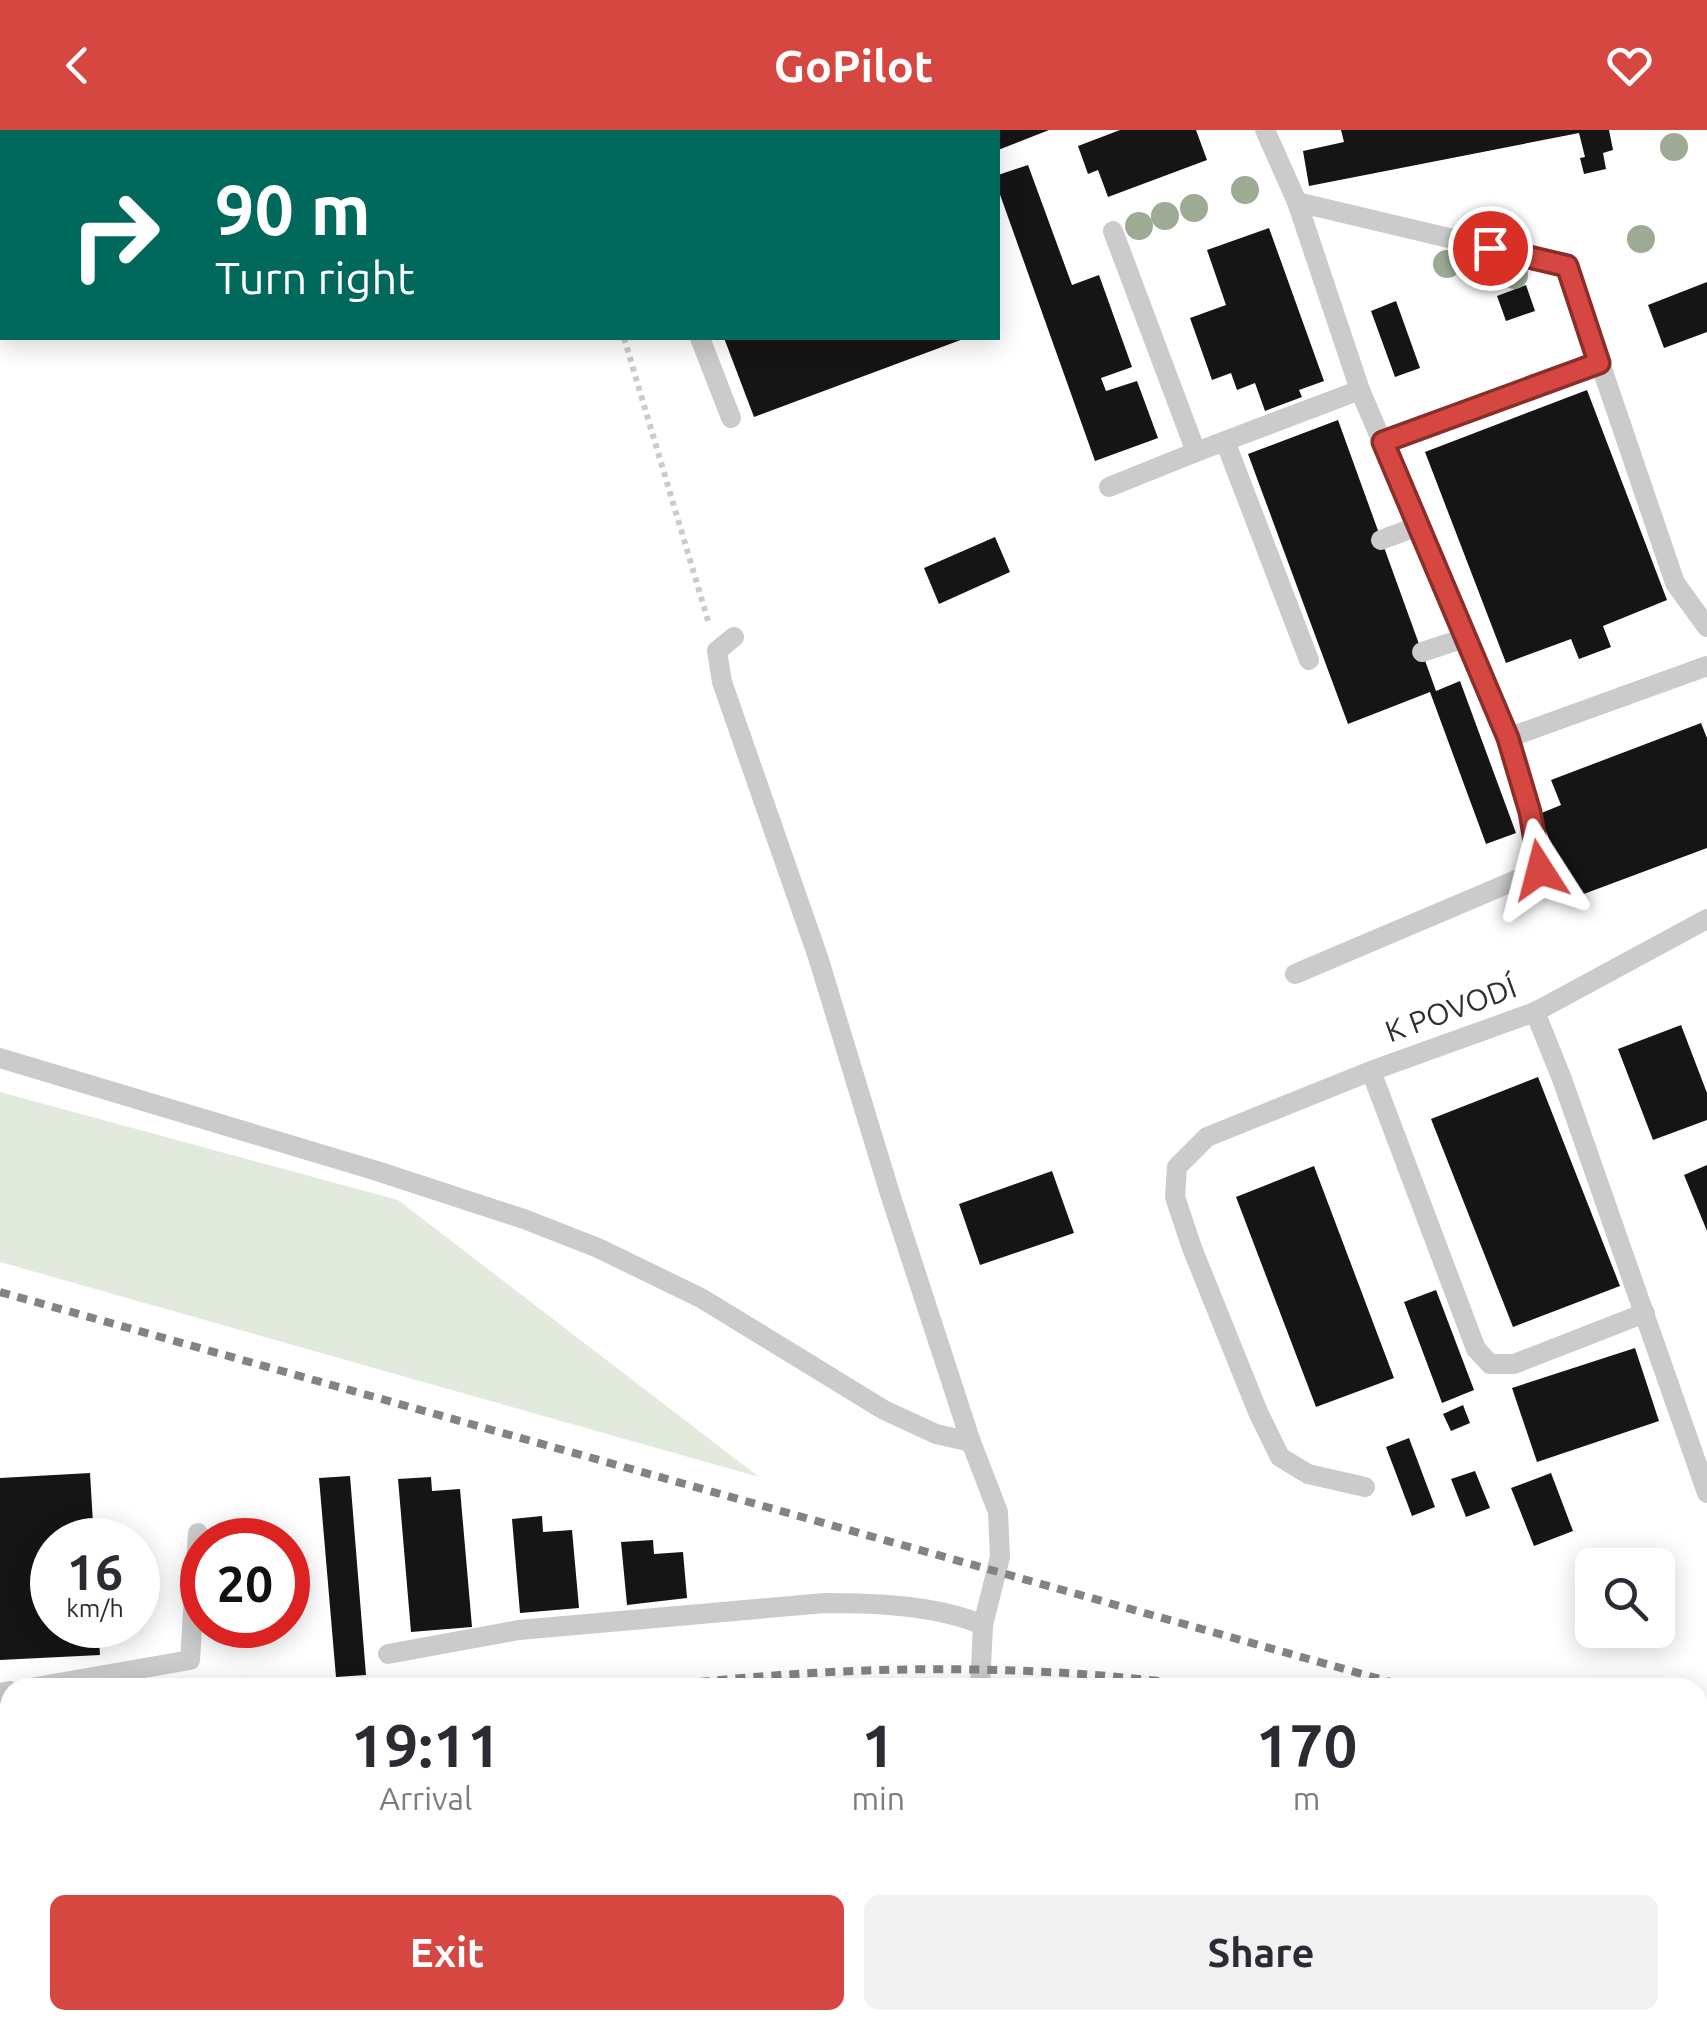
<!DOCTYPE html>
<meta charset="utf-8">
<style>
body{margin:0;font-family:Ubuntu,sans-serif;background:#f2f2f3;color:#2b2b33;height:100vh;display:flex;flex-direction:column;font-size:38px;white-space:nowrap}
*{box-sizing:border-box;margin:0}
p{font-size:32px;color:#7c7c81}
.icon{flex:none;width:55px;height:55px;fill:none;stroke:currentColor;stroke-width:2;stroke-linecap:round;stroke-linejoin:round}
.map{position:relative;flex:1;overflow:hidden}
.details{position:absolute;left:0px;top:1548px;width:1708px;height:352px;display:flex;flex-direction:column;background:#fff;border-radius:30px 30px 0 0;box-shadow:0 5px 25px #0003}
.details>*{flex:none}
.hud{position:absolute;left:0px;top:0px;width:1000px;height:210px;box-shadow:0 5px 25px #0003;background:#00695c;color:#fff;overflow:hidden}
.controls{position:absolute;left:1575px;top:1418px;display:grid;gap:20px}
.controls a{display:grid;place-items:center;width:100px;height:100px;border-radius:15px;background:#fff;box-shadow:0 5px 25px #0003;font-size:50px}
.speed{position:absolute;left:30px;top:1388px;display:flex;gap:20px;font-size:50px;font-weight:700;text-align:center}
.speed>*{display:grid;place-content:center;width:130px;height:130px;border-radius:50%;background:#fff;box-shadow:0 5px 25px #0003;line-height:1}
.speed small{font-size:25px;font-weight:400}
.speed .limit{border:15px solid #d22;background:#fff;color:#111}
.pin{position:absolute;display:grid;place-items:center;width:85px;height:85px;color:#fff;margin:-42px;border:5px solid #fff;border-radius:50%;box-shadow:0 2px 10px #0007}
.me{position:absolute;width:110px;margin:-55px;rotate:351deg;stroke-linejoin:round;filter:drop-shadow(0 0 8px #0008)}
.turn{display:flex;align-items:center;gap:35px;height:210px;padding:0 50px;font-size:45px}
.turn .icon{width:130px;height:130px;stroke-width:2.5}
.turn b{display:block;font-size:70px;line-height:85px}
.eta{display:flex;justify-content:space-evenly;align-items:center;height:170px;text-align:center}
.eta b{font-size:60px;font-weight:700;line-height:70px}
.action{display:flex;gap:20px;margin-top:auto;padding:20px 50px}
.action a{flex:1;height:115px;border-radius:15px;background:#d54740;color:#fff;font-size:40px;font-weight:700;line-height:115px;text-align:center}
.action a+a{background:#f2f2f3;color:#2b2b33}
header{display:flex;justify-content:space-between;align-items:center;height:130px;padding:0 50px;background:#d54740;color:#fff;font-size:45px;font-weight:700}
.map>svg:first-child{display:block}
.green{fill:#e2eadd}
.building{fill:#151515}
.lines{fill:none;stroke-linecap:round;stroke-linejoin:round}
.path{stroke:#cbcbcb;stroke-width:6;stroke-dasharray:5 5;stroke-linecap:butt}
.lane{stroke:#cbcbcb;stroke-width:20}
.street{stroke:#cbcbcb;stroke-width:38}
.rail{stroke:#838383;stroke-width:8;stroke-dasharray:10 8;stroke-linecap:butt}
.tree{fill:#9dab95}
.route-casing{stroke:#8a2e2a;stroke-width:25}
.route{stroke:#d54740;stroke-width:18}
.labels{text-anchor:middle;stroke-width:10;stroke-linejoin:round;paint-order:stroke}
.street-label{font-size:30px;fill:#2e2e2e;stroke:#fff}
</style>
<header><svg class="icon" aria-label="back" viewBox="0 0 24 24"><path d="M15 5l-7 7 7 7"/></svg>GoPilot<svg class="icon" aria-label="heart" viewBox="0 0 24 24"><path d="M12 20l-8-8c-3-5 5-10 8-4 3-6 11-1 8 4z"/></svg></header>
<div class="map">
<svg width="1707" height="1898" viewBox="0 0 1707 1898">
<rect width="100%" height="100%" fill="#fff"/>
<path class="green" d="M 0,962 L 398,1070 L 759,1347 L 0,1132 Z"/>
<g class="building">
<path d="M 998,0 L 1049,0 L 998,20 Z"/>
<path d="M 1120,0 L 1196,0 L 1207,30 L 1108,67 L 1098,40 L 1088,44 L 1078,16 Z"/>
<path d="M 1341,0 L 1609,0 L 1613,20 L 1603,23 L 1606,39 L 1584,44 L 1580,28 L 1585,27 L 1579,3 L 1309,56 L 1303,21 L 1344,12 Z"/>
<path d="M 1028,35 L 1072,155 L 1099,145 L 1132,237 L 1101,248 L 1106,261 L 1137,251 L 1158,308 L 1095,331 L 998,59 L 998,45 Z"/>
<path d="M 1269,98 L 1324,251 L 1299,260 L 1302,267 L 1265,281 L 1255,253 L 1237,260 L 1231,243 L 1212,250 L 1190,188 L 1226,175 L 1207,120 Z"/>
<path d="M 1707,152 L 1707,202 L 1664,218 L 1648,175 Z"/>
<path d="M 1526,155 L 1535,181 L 1506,191 L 1497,166 Z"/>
<path d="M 1396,171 L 1420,238 L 1395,247 L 1371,181 Z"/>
<path d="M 724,208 L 966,208 L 754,287 Z"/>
<path d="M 1587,260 L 1667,470 L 1603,496 L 1611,517 L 1579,529 L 1571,509 L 1506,533 L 1425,322 Z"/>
<path d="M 1338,290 L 1436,561 L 1460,551 L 1516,703 L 1486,714 L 1430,562 L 1348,594 L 1248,324 Z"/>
<path d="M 995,407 L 1010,442 L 939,474 L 924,438 Z"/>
<path d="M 1701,593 L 1707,608 L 1707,718 L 1573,768 L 1539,684 L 1561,675 L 1551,650 Z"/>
<path d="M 1681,895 L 1707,963 L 1707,990 L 1653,1010 L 1618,919 Z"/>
<path d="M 1538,947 L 1620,1156 L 1513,1197 L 1431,989 Z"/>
<path d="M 1707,1035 L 1707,1101 L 1684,1045 Z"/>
<path d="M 1314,1036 L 1394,1248 L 1316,1277 L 1236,1067 Z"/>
<path d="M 1052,1041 L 1074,1103 L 980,1135 L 959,1074 Z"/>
<path d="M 1436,1160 L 1474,1260 L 1442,1273 L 1404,1172 Z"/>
<path d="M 1635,1218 L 1659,1291 L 1537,1332 L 1512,1258 Z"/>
<path d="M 1463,1275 L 1470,1293 L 1451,1301 L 1443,1284 Z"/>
<path d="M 1409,1308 L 1435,1377 L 1412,1386 L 1386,1317 Z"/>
<path d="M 1475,1341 L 1490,1378 L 1466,1387 L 1451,1349 Z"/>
<path d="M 90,1343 L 94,1410 L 52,1410 L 52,1495 L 98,1495 L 100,1525 L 0,1530 L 0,1348 Z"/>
<path d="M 1551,1343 L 1573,1401 L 1534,1416 L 1511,1358 Z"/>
<path d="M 350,1346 L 366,1545 L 336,1547 L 319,1348 Z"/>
<path d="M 431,1347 L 432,1361 L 460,1359 L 472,1497 L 411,1502 L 398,1349 Z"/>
<path d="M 542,1386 L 543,1402 L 572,1400 L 579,1478 L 520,1483 L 512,1389 Z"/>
<path d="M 653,1410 L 654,1424 L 683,1422 L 687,1468 L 627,1475 L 621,1412 Z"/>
<path d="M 10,1591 L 10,1662 L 0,1667 L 0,1596 Z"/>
<path d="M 1698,1757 L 1707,1759 L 1707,1793 L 1698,1791 Z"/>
<rect x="619" y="1890" width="60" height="8"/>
<path d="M 721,1890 L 860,1890 L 860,1898 L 722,1898 Z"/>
<rect x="1148" y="1890" width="71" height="8"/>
<rect x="1377" y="1890" width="72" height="8"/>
</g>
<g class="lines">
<g class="path">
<path d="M 564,0 L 565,2"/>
<path d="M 624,208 L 709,494"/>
<path d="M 936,1890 L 936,1898"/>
</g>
<g class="lane">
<path d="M 914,0 L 915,2"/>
<path d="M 1265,0 L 1297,72 L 1567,136 L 1675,453 L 1707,497"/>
<path d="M 733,2 L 739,0"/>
<path d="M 1297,72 L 1360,260 L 1508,608 L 1707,536"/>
<path d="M 1113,101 L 1196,322 L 1360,260"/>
<path d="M 700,208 L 731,288"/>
<path d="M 1225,311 L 1309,530"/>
<path d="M 1383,313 L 1599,233"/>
<path d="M 1109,357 L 1196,322"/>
<path d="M 1381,410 L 1418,396"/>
<path d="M 734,507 L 717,521 L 722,552 L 818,827 L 891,1067 L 971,1312 L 998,1382 L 1000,1427 L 983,1495 L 980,1558"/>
<path d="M 1422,522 L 1465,508"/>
<path d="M 1295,844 L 1540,740 L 1530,682 L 1508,608"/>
<path d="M 1535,882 L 1562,949 L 1707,1363"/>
<path d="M 0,928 L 377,1041 L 524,1089 L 598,1118 L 701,1168 L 884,1280 L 936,1304 L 971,1312"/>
<path d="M 1371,941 L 1476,1219 L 1490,1234 L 1514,1234 L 1645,1183"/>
<path d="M 1365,1357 L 1308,1344 L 1280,1327 L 1258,1282 L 1192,1118 L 1175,1067 L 1177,1037 L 1207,1007 L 1371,941 L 1535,882 L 1707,789"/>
<path d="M 388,1524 L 519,1500 L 825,1473 C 875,1473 936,1475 983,1495"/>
<path d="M 30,1558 L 190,1530 L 198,1403"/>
<path d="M 0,1563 L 10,1561"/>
</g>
<g class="street">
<path d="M 1698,1811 L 1707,1813"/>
<path d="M 1003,1890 L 1003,1898"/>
</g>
<g class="rail">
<path d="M 0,1162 L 1412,1558"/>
<path d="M 646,1558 C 834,1535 1025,1531 1213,1558"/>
<path d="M 1698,1635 L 1707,1637"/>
<path d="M 1698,1665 L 1707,1668"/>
<path d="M 0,1758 L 10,1753"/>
</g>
</g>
<g class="tree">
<circle cx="1674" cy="17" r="14"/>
<circle cx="1245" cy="60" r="14"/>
<circle cx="1194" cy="78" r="14"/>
<circle cx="1165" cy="86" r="14"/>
<circle cx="1139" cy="96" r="14"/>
<circle cx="1641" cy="109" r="14"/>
<circle cx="1447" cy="134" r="14"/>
<circle cx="1514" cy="145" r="14"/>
</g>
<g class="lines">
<defs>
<path id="route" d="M 1490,118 L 1567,136 L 1599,233 L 1383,312 L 1508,608 L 1530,682 L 1540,740"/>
</defs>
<use href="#route" class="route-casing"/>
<use href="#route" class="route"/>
</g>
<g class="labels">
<g class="street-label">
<text transform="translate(1451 880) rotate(-20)" y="10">K POVODÍ</text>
</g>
</g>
</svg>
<div class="controls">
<a><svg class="icon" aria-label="search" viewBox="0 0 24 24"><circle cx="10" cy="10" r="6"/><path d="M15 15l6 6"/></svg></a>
</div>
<div class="speed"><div>16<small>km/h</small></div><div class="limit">20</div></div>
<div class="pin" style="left:1490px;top:118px;background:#d93025"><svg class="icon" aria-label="arrive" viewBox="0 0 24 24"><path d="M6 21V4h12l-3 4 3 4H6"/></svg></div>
<svg class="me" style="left:1540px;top:740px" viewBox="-20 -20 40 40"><path d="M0-17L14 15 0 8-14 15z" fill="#d54740" stroke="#fff" stroke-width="4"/></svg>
<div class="hud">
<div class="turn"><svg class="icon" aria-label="right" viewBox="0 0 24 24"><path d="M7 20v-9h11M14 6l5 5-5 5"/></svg><div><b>90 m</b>Turn right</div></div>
</div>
<section class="details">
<div class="eta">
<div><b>19:11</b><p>Arrival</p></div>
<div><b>1</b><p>min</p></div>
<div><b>170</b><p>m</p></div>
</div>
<div class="action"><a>Exit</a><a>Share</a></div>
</section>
</div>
